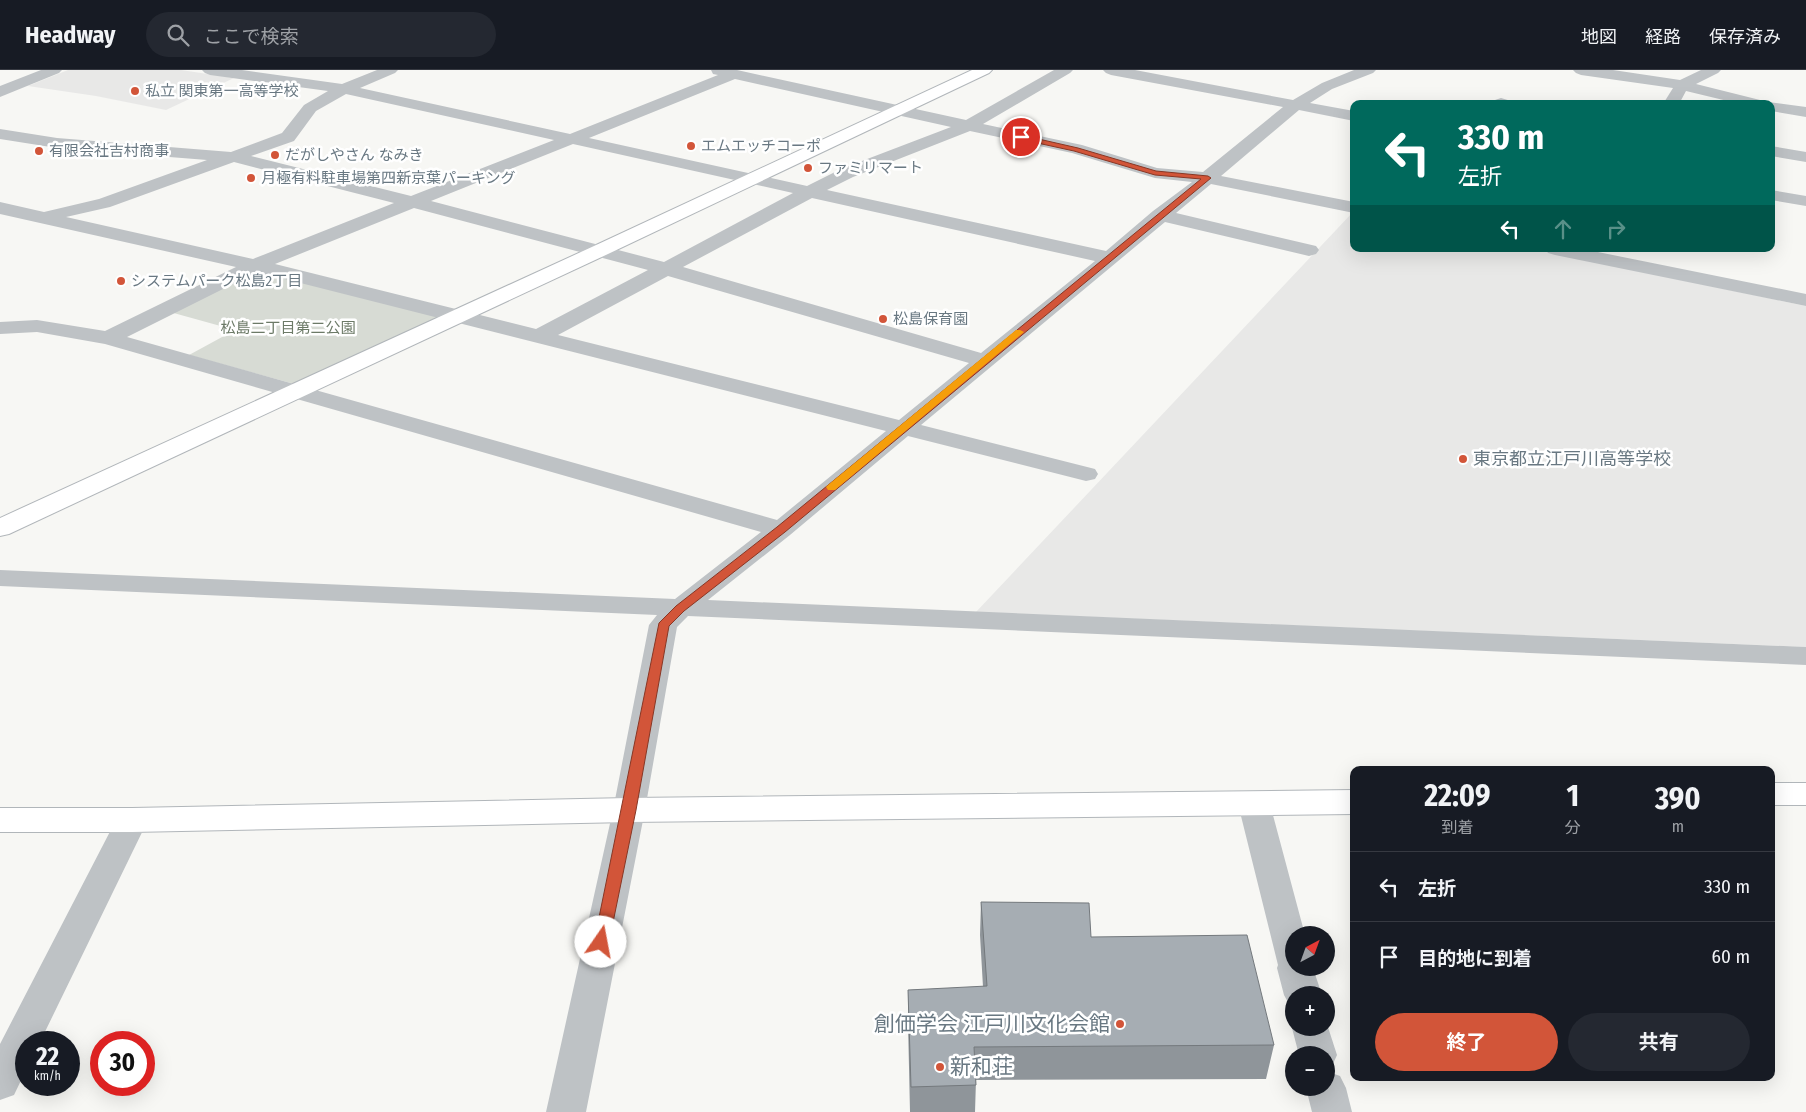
<!DOCTYPE html>
<html lang="ja">
<meta charset="utf-8">
<style>
body{margin:0;font-family:"Fira Sans Condensed","Noto Sans JP",sans-serif;background:#242831;color:#f1f3f6;height:100vh;display:flex;flex-direction:column;font-size:19px;white-space:nowrap}
*{box-sizing:border-box;margin:0}
p{font-size:16px;color:#9ea1a6}
.icon{flex:none;width:28px;height:28px;fill:none;stroke:currentColor;stroke-width:2;stroke-linecap:round;stroke-linejoin:round}
.map{position:relative;flex:1;overflow:hidden}
.panel{position:absolute;left:1350px;top:696px;width:425px;height:315px;display:flex;flex-direction:column;background:#171b24;border-radius:10px;box-shadow:0 5px 20px #0002}
.panel>*{flex:none}
.hud{position:absolute;left:1350px;top:30px;width:425px;height:152px;border-radius:10px;box-shadow:0 5px 20px #0002;background:#00695c;color:#fff;overflow:hidden}
.needle{width:32px;rotate:41deg}
.controls{position:absolute;left:1285px;top:856px;display:grid;gap:10px}
.controls a{display:grid;place-items:center;width:50px;height:50px;border-radius:50%;background:#171b24;box-shadow:0 5px 20px #0002;font-size:25px}
.speed{position:absolute;left:15px;top:961px;display:flex;gap:10px;font-size:25px;font-weight:700;text-align:center}
.speed>*{display:grid;place-content:center;width:65px;height:65px;border-radius:50%;background:#171b24;box-shadow:0 5px 20px #0002;line-height:1}
.speed small{font-size:12px;font-weight:400}
.speed .limit{border:8px solid #d22;background:#fff;color:#111}
.pin{position:absolute;display:grid;place-items:center;width:42px;height:42px;color:#fff;margin:-21px;border:2px solid #fff;border-radius:50%;box-shadow:0 1px 5px #0007}
.me{position:absolute;width:55px;margin:-28px;rotate:12deg;stroke-linejoin:round;filter:drop-shadow(0 0 4px #0008)}
.turn{display:flex;align-items:center;gap:18px;height:105px;padding:0 25px;font-size:22px}
.turn .icon{width:65px;height:65px;stroke-width:2.5}
.turn b{display:block;font-size:35px;line-height:42px}
.lanes{display:flex;align-items:center;height:48px;padding:0 25px;background:#0003;justify-content:center;gap:25px;direction:ltr}
.lanes .off{opacity:.35}
.eta{display:flex;justify-content:space-evenly;align-items:center;height:85px;text-align:center}
.eta b{font-size:30px;font-weight:700;line-height:35px}
.action{display:flex;gap:10px;margin-top:auto;padding:10px 25px}
.action a{flex:1;height:58px;border-radius:30px;background:#d25539;color:#fff;font-size:20px;font-weight:700;line-height:58px;text-align:center}
.action a+a{background:#242831;color:#f1f3f6}
ul{padding:0;list-style:none}
li{display:flex;align-items:center;gap:15px;height:70px;padding:0 25px;border-top:1px solid #363941}
li div{flex:1}
li b{display:block;font-size:19px}
li em{font-style:normal}
header{display:flex;align-items:center;gap:30px;box-sizing:border-box;height:70px;padding:0 25px;background:#171b24;border-bottom:1px solid #363941}
header strong{font-size:24px}
nav{display:flex;gap:28px;margin-inline-start:auto;font-size:18px}
.search{width:350px;height:45px;background:#242831;display:flex;align-items:center;gap:12px;box-sizing:border-box;padding:0 18px;border-radius:28px;color:#9ea1a6;font-size:19px}
.map>svg:first-child{display:block}
.built{fill:#e8e8e7}
.green{fill:#d7dbd4}
.lines{fill:none;stroke-linecap:round;stroke-linejoin:round}
.secondary-casing{stroke:#b1b6ba;stroke-width:2}
.street{fill:#bec2c5;fill-rule:evenodd}
.secondary{fill:#fff;fill-rule:evenodd}
.wall{fill:#8f959a}
.building{fill:#a6adb3;stroke:#74797d}
.route{fill:#d25539;stroke:#883725}
.slow{fill:#f59e0b}
.poi-dot{fill:#d25539;stroke:#fff;stroke-width:2}
.labels{text-anchor:middle;stroke-width:5;stroke-linejoin:round;paint-order:stroke}
.far-poi-label{font-size:15px;fill:#697882;stroke:#fff;text-anchor:start}
.far-park-label{font-size:15px;fill:#6c7a67;stroke:#fff}
.poi-label{font-size:18px;fill:#697882;stroke:#fff;text-anchor:start}
.near-poi-label{font-size:21px;fill:#697882;stroke:#fff;text-anchor:end}
</style>
<header>
<strong>Headway</strong>
<div class="search"><svg class="icon" aria-label="search" viewBox="0 0 24 24"><circle cx="10" cy="10" r="6"/><path d="M15 15l6 6"/></svg>ここで検索</div>
<nav><a>地図</a><a>経路</a><a>保存済み</a></nav>
</header>
<div class="map">
<svg width="1806" height="1042" viewBox="0 0 1806 1042">
<rect width="100%" height="100%" fill="#f7f7f4"/>
<g class="built">
<path d="M 68,0 L 181,0 L 234,8 L 166,40 L 96,26 L 28,16 Z"/>
<path d="M 1353,142 L 1354,179 L 1532,179 L 1806,236 L 1806,577 L 976,542 Z"/>
</g>
<path class="green" d="M 257,197 L 445,246 L 298,315 L 189,285 L 235,260 L 170,242 Z"/>
<g class="lines">
<defs>
<g id="secondary">
<path d="M 972,0 L 992,0 L 989,3 L 608,184 L 9,464 L 0,466 L 0,448 L 594,176 Z"/>
<rect x="1771" y="713" width="35" height="22"/>
<path d="M 1354,720 L 1354,744 L 629,752 L 132,762 L 0,762 L 0,738 L 132,738 L 629,728 Z"/>
</g>
</defs>
<use href="#secondary" class="secondary-casing"/>
<g class="street">
<path d="M 41,0 L 62,0 L 59,3 L 0,27 L 0,16 Z"/>
<path d="M 202,0 L 242,0 L 342,14 L 377,0 L 398,0 L 395,3 L 360,18 L 570,64 L 718,5 L 713,4 L 711,0 L 737,0 L 966,50 L 1054,0 L 1073,0 L 1070,3 L 983,54 L 1082,75 L 1157,98 L 1203,102 L 1283,37 L 1111,5 L 1106,3 L 1103,0 L 1135,0 L 1293,30 L 1322,13 L 1354,0 L 1376,0 L 1373,3 L 1332,19 L 1310,33 L 1354,41 L 1354,51 L 1299,40 L 1221,106 L 1354,132 L 1354,143 L 1211,114 L 1176,143 L 1316,176 L 1319,180 L 1316,184 L 1309,186 L 1165,152 L 921,355 L 1095,399 L 1098,404 L 1095,409 L 1086,411 L 908,366 L 790,465 L 708,530 L 1806,577 L 1806,595 L 688,546 L 677,557 L 645,740 L 586,1042 L 546,1042 L 613,740 L 649,555 L 657,545 L 0,516 L 0,500 L 675,529 L 761,462 L 105,274 L 37,262 L 0,264 L 0,252 L 37,250 L 105,261 L 236,197 L 0,144 L 0,132 L 44,142 L 99,129 L 207,90 L 57,78 L 0,69 L 0,59 L 57,68 L 231,82 L 282,63 L 304,35 L 328,21 L 210,5 L 205,3 ZM 735,9 L 951,57 L 841,99 L 807,116 L 589,68 ZM 346,24 L 554,70 L 411,126 L 251,86 L 294,71 L 316,41 ZM 970,61 L 1072,83 L 1155,108 L 1192,112 L 1153,141 L 1106,181 L 827,120 L 853,107 ZM 573,74 L 793,123 L 664,192 L 431,131 ZM 234,92 L 394,133 L 253,189 L 66,147 L 110,137 ZM 812,128 L 1095,191 L 981,283 L 683,197 ZM 414,138 L 648,200 L 536,259 L 275,194 ZM 257,202 L 886,361 L 777,450 L 127,267 ZM 668,206 L 969,293 L 899,350 L 558,265 Z"/>
<path d="M 1573,0 L 1613,0 L 1680,10 L 1701,0 L 1721,0 L 1718,3 L 1696,14 L 1768,32 L 1806,37 L 1806,47 L 1771,41 L 1771,34 L 1740,34 L 1686,21 L 1679,34 L 1663,34 L 1673,18 L 1581,5 L 1576,3 Z"/>
<path d="M 1501,28 L 1511,31 L 1513,34 L 1493,33 L 1495,30 Z"/>
<path d="M 1771,76 L 1806,82 L 1806,92 L 1771,86 Z"/>
<path d="M 1771,120 L 1806,126 L 1806,136 L 1771,130 Z"/>
<path d="M 1545,179 L 1583,179 L 1806,224 L 1806,236 L 1555,185 L 1548,183 Z"/>
<path d="M 1254,722 L 1266,726 L 1270,734 L 1305,865 L 1294,865 L 1294,898 L 1313,898 L 1322,925 L 1294,925 L 1294,937 L 1290,936 L 1284,925 L 1277,898 L 1278,895 L 1238,734 L 1242,726 Z"/>
<path d="M 132,738 L 144,742 L 148,750 L 40,972 L 26,972 L 26,1000 L 14,1025 L 0,1030 L 0,974 L 116,750 L 120,742 Z"/>
<path d="M 1326,951 L 1337,985 L 1332,996 L 1326,998 L 1326,985 L 1299,985 L 1292,958 L 1294,955 L 1294,958 L 1326,958 Z"/>
<path d="M 1326,1001 L 1340,1006 L 1346,1018 L 1352,1042 L 1312,1042 L 1306,1018 L 1326,1018 Z"/>
</g>
<use href="#secondary" class="secondary"/>
</g>
<path class="wall" d="M 981,832 L 1091,867 L 1274,975 L 1266,1009 L 976,1010 L 975,1042 L 910,1042 L 908,953 L 908,920 L 983,917 L 980,865 Z"/>
<path class="building" d="M 981,832 L 1089,833 L 1091,867 L 1247,865 L 1274,975 L 974,977 L 976,1015 L 911,1017 L 908,920 L 987,916 Z"/>
<path class="route" d="M 1021,65 L 1078,78 L 1156,101 L 1208,106 L 1211,108 L 785,462 L 684,541 L 669,556 L 636,740 L 609,872 L 607,876 L 601,878 L 596,876 L 594,872 L 659,553 L 676,536 L 777,457 L 1201,109 L 1155,105 L 1074,81 L 1019,69 L 1018,67 Z"/>
<path class="slow" d="M 1016,260 L 1020,260 L 1024,262 L 835,420 L 828,420 L 826,417 L 828,415 Z"/>
<g class="poi-dot">
<circle cx="135" cy="21" r="5"/>
<circle cx="691" cy="76" r="5"/>
<circle cx="39" cy="81" r="5"/>
<circle cx="275" cy="85" r="5"/>
<circle cx="808" cy="98" r="5"/>
<circle cx="251" cy="108" r="5"/>
<circle cx="121" cy="211" r="5"/>
<circle cx="883" cy="249" r="5"/>
<circle cx="1463" cy="389" r="5"/>
<circle cx="1120" cy="954" r="5"/>
<circle cx="940" cy="997" r="5"/>
</g>
<g class="labels">
<g class="far-poi-label">
<text x="145" y="26">私立 関東第一高等学校</text>
<text x="701" y="81">エムエッチコーポ</text>
<text x="49" y="86">有限会社吉村商事</text>
<text x="285" y="90">だがしやさん なみき</text>
<text x="818" y="103">ファミリマート</text>
<text x="261" y="113">月極有料駐車場第四新京葉パーキング</text>
<text x="131" y="216">システムパーク松島2丁目</text>
<text x="893" y="254">松島保育園</text>
</g>
<g class="far-park-label">
<text x="288" y="263">松島二丁目第二公園</text>
</g>
<g class="poi-label">
<text x="1473" y="395">東京都立江戸川高等学校</text>
</g>
<g class="near-poi-label">
<text x="1110" y="961">創価学会 江戸川文化会館</text>
<text x="950" y="1004" text-anchor="start">新和荘</text>
</g>
</g>
</svg>
<div class="controls">
<a><svg class="needle" viewBox="-14 -14 28 28"><path d="M0-13l5 13h-10z" fill="#e53935"/><path d="M0 13l5-13h-10z" fill="#9ea1a6"/></svg></a>
<a>+</a>
<a>−</a>
</div>
<div class="speed"><div>22<small>km/h</small></div><div class="limit">30</div></div>
<div class="pin" style="left:1021px;top:67px;background:#d93025"><svg class="icon" aria-label="arrive" viewBox="0 0 24 24"><path d="M6 21V4h12l-3 4 3 4H6"/></svg></div>
<svg class="me" style="left:601px;top:872px" viewBox="-20 -20 40 40"><circle r="19" fill="#fff"/><path d="M0-13L10 11 0 6-10 11z" fill="#d25539"/></svg>
<div class="hud">
<div class="turn"><svg class="icon" aria-label="left" viewBox="0 0 24 24"><path d="M17 20v-9H6M10 6l-5 5 5 5"/></svg><div><b>330 m</b>左折</div></div>
<div class="lanes"><svg class="icon" aria-label="left" viewBox="0 0 24 24"><path d="M17 20v-9H6M10 6l-5 5 5 5"/></svg><svg class="icon off" aria-label="ahead" viewBox="0 0 24 24"><path d="M12 20V5M6 11l6-6 6 6"/></svg><svg class="icon off" aria-label="right" viewBox="0 0 24 24"><path d="M7 20v-9h11M14 6l5 5-5 5"/></svg></div>
</div>
<section class="panel">
<div class="eta">
<div><b>22:09</b><p>到着</p></div>
<div><b>1</b><p>分</p></div>
<div><b>390</b><p>m</p></div>
</div>
<ul>
<li><svg class="icon" aria-label="left" viewBox="0 0 24 24"><path d="M17 20v-9H6M10 6l-5 5 5 5"/></svg><div><b>左折</b></div><em>330 m</em></li>
<li><svg class="icon" aria-label="arrive" viewBox="0 0 24 24"><path d="M6 21V4h12l-3 4 3 4H6"/></svg><div><b>目的地に到着</b></div><em>60 m</em></li>
</ul>
<div class="action"><a>終了</a><a>共有</a></div>
</section>
</div>
